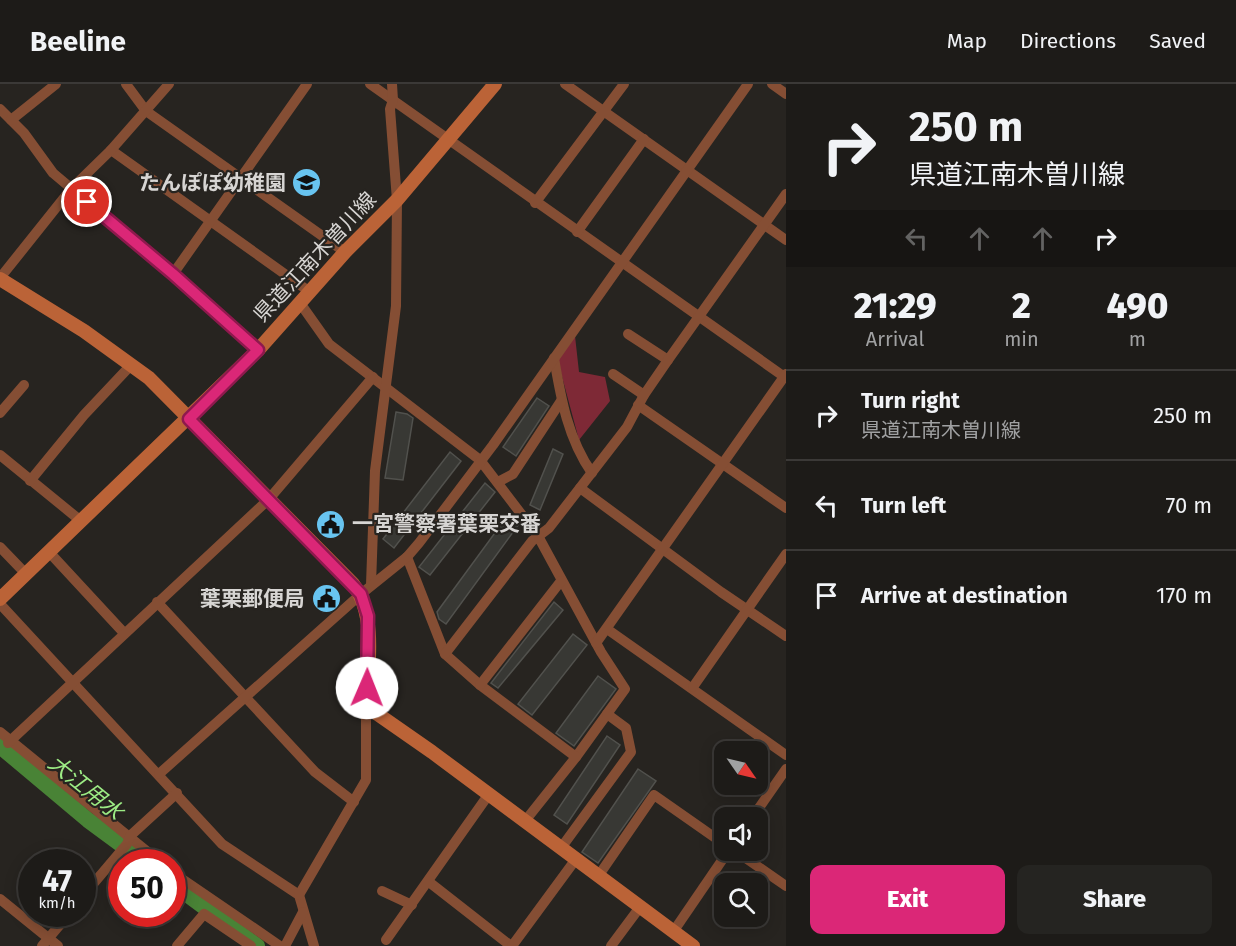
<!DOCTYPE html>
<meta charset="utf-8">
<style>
body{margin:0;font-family:"Fira Sans","Noto Sans JP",sans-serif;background:#252421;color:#f1f3f6;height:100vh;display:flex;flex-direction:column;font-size:22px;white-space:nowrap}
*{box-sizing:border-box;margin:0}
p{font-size:20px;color:#a0a1a2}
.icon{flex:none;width:33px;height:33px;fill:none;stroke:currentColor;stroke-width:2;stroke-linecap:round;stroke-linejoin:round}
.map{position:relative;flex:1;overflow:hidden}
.drawer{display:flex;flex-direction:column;background:#1d1b18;width:450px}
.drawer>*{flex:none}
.hud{background:#1d1b18;color:#f1f3f6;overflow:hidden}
.needle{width:39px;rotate:124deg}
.tools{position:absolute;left:714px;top:657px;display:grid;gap:12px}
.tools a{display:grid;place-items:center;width:54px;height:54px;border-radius:12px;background:#1d1b18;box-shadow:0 3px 15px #0003,0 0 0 2px #3b3937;font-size:30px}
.speed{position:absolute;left:18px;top:765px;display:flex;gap:12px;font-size:30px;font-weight:700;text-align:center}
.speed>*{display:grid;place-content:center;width:78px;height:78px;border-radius:50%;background:#1d1b18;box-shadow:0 3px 15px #0003,0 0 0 2px #3b3937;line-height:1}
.speed small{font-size:15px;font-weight:400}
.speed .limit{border:9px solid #d22;background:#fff;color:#111}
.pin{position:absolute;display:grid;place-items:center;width:51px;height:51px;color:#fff;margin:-26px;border:3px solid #fff;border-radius:50%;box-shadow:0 2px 6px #0007}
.me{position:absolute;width:66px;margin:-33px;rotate:1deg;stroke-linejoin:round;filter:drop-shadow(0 0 4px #0008)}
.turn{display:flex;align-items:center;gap:21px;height:126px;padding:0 24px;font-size:27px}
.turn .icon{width:78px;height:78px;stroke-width:2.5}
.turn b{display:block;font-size:42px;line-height:51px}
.lanes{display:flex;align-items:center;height:57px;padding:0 24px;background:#0003;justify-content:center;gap:30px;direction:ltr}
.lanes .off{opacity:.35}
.eta{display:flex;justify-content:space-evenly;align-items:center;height:102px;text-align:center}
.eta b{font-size:36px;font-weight:800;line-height:42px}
.button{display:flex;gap:12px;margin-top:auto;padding:12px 24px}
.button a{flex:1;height:69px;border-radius:12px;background:#db2777;color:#fff;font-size:24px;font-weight:800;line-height:69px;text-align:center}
.button a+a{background:#252421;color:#f1f3f6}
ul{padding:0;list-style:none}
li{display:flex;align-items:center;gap:18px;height:90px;padding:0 24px;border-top:2px solid #3b3937}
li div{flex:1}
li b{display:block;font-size:22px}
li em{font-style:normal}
header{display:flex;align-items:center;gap:36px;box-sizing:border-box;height:84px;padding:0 30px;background:#1d1b18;border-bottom:2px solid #3b3937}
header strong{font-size:28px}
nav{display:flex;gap:33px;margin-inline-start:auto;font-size:21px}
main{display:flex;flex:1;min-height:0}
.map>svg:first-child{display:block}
.green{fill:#7e2936}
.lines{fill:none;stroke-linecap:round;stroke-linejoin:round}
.river{stroke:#498336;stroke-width:16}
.building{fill:#383834;stroke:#51514d;stroke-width:1.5}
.street{stroke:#854e34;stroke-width:10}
.secondary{stroke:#bb6337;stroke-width:14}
.route-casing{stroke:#8e194d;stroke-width:15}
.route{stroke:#db2777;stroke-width:10}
.labels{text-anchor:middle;stroke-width:4.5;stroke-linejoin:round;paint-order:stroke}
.poi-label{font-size:21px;font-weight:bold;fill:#d7d5d3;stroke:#272420;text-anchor:end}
.street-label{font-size:21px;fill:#d7d5d3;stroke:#272420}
.water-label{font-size:22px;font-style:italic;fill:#9dec85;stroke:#272420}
</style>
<header>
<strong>Beeline</strong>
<nav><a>Map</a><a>Directions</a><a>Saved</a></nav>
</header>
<main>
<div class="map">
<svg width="786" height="862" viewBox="0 0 786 862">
<rect width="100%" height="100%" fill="#272420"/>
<path class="green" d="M 575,252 L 579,288 L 605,293 L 610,317 L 579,356 L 557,274 Z"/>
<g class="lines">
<g class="river">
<path d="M 0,662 L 88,736 L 145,778"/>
<path d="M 172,799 L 257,862"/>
</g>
</g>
<g class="building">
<path d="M 537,314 L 549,322 L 516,372 L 503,363 Z"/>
<path d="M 396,328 L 407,330 L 413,334 L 403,396 L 385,394 Z"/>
<path d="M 553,365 L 563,370 L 540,426 L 530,421 Z"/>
<path d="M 450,368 L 461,377 L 394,464 L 383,455 Z"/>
<path d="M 485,399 L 495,408 L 430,491 L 419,483 Z"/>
<path d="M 508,431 L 519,440 L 446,540 L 439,535 L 437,528 Z"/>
<path d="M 554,518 L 563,526 L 498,604 L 491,599 Z"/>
<path d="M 573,550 L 587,561 L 532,631 L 518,620 Z"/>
<path d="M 598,592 L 616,605 L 574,662 L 556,649 Z"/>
<path d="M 607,652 L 620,661 L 567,740 L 554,731 Z"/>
<path d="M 638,685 L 656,697 L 598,779 L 582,768 Z"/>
</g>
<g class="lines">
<g class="street">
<path d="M 126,0 L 146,27 L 345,168"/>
<path d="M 370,0 L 786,294"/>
<path d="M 565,0 L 786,156"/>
<path d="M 772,0 L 786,10"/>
<path d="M 0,25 L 24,49 L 53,89 L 173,190 L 258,266"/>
<path d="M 11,36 L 56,0"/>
<path d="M 111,66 L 310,208"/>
<path d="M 535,119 L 624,0"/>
<path d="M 577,148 L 644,55"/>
<path d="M 173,190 L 307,0"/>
<path d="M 0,194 L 71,105 L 111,66 L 169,0"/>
<path d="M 300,219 L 329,260 L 480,376 L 538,452 L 601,568 L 625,605 L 576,673"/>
<path d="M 628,250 L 668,276"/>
<path d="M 554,274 C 561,315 568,355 592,389"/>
<path d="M 613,290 L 644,311"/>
<path d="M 638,321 L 786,424"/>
<path d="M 0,329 L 24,301"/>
<path d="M 0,371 L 81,437"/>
<path d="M 30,397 L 84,331 L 132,280"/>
<path d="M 498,398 L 513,390 L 561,317"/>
<path d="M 580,404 L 721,508 L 786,552"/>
<path d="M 0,463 L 26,490"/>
<path d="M 49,468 L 124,549"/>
<path d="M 407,473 L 445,570 L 480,601 L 576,673 L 525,737"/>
<path d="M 371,501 L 375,387 L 396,222 L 397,116 L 390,25 L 393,16 L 392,0"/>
<path d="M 157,518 L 315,688 L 354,718"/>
<path d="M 0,520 L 222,760 L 299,811 L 314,862"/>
<path d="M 607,545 L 786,671"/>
<path d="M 596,559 L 786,290"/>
<path d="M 445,570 L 532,457 L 549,444 L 627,343 L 644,311 L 668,276 L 786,110"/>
<path d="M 480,601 L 561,497"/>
<path d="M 693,603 L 786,470"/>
<path d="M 0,648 L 160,778"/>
<path d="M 8,659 L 269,415 L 373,293"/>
<path d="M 159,690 L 361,510 L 407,473 L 419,459 L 493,361 L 748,0"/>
<path d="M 752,734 L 786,685"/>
<path d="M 561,764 L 631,668 L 626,644 L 607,630"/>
<path d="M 734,766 L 786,802"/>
<path d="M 172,788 L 280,862"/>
<path d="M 599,791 L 654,711 L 724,760"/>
<path d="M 429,798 L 511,862"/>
<path d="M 382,807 L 412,821"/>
<path d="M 299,811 L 366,696 L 366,622"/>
<path d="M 82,813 L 127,760 L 130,752 L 177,709"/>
<path d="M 0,815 L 58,862"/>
<path d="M 673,848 L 729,766"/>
<path d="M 386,856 L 489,710"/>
<path d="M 42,862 L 69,830"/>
<path d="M 177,862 L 204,830 L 251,862"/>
<path d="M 285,862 L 303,828"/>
<path d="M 512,862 L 576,775"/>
<path d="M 611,862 L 640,823"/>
</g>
<g class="secondary">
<path d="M 0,195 L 84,247 L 149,294 L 353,500 C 377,531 368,584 366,622 L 432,668 L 693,862"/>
<path d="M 0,515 L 258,266 L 345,168 L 397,116 L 495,0"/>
</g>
</g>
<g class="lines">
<defs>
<path id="route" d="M 87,118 L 173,190 L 258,266 L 189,335 L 361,510 L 368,532 L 367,604"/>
</defs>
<use href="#route" class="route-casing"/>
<use href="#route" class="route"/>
</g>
<defs>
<symbol id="school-disc" viewBox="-11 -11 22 22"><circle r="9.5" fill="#68c4f0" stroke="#272420"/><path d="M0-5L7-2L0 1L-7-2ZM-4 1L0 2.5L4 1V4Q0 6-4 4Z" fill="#111"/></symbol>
<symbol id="civic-disc" viewBox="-11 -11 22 22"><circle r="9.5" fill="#68c4f0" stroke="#272420"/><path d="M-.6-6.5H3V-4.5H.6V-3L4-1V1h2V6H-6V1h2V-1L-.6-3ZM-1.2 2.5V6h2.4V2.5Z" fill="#111"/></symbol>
</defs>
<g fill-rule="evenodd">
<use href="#school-disc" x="290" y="82" width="33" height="33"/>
<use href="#civic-disc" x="314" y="424" width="33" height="33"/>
<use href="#civic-disc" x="310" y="498" width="33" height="33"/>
</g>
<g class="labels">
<g class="poi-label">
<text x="286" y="106">たんぽぽ幼稚園</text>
<text x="352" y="447" text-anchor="start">一宮警察署葉栗交番</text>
<text x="305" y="522">葉栗郵便局</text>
</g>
<g class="street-label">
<text transform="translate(315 173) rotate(-47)" y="7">県道江南木曽川線</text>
</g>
<g class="water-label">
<text transform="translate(86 703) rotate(39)" y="8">大江用水</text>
</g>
</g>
</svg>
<div class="tools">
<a><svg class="needle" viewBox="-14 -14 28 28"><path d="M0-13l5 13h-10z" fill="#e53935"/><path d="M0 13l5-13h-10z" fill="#a0a1a2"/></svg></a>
<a><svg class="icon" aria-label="sound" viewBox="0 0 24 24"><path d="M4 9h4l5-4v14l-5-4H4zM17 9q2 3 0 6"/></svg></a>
<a><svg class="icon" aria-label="search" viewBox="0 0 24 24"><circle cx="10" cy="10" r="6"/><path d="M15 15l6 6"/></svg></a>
</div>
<div class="speed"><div>47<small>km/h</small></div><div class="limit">50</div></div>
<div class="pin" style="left:87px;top:118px;background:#d93025"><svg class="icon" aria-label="arrive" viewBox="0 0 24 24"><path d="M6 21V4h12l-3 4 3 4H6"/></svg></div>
<svg class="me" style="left:367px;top:604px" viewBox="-20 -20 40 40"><circle r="19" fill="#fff"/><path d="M0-13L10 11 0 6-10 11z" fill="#db2777"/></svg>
</div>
<section class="drawer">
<div class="hud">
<div class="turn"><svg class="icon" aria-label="right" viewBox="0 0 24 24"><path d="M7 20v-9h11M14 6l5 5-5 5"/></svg><div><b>250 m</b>県道江南木曽川線</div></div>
<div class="lanes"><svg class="icon off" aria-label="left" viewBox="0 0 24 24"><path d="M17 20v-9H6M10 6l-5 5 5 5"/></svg><svg class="icon off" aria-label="ahead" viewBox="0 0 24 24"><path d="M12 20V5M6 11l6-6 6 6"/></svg><svg class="icon off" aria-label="ahead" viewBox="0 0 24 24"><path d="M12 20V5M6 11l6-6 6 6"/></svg><svg class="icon" aria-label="right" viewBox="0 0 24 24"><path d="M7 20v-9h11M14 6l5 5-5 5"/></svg></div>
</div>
<div class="eta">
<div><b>21:29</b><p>Arrival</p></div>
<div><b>2</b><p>min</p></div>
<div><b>490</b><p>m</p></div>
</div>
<ul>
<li><svg class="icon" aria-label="right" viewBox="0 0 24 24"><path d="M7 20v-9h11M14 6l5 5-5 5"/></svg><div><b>Turn right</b><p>県道江南木曽川線</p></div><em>250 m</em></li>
<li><svg class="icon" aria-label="left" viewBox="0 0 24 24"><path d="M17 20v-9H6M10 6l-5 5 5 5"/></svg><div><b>Turn left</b></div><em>70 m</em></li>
<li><svg class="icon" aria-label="arrive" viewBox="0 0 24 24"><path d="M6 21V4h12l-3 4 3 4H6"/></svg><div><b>Arrive at destination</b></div><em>170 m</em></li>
</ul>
<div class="button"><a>Exit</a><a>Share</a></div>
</section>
</main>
